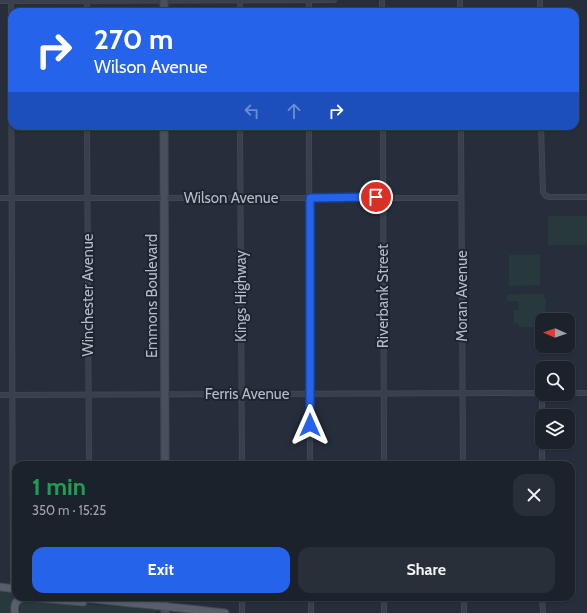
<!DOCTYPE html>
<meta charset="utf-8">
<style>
body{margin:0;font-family:Cabin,sans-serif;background:#292f38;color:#f1f3f6;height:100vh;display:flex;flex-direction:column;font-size:15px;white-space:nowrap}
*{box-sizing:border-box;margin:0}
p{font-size:13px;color:#a0a4a9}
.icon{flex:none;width:22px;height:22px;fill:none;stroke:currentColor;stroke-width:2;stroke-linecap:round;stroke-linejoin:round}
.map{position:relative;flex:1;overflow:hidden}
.details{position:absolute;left:12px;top:461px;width:563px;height:140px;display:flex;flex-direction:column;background:#1c222c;border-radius:12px;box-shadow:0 1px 3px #0004,0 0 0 1px #3a3f48}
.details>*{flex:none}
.guide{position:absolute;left:8px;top:8px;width:571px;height:122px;border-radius:12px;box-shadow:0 1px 3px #0004,0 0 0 1px #3a3f48;background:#2563eb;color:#fff;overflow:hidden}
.needle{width:26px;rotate:272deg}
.fabs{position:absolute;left:535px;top:313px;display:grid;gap:8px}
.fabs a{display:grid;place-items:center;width:40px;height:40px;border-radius:8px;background:#1c222c;box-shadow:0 1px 3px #0004,0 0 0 1px #3a3f48;font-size:20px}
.pin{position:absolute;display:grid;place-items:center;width:34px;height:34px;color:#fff;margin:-17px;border:2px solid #fff;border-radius:50%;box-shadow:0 1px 4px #0007}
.me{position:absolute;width:44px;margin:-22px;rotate:0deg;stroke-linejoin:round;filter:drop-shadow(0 0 3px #0008)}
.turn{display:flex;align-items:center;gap:14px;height:84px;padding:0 20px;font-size:18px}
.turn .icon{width:52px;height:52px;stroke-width:2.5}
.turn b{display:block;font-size:28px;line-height:34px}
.lanes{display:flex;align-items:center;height:38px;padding:0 20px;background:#0003;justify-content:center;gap:20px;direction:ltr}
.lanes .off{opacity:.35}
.round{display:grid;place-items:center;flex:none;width:42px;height:42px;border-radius:12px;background:#292f38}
.overview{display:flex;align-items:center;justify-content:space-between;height:68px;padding:0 20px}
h1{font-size:24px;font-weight:700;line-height:30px;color:#1e9e55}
.action{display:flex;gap:8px;margin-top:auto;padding:8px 20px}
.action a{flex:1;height:46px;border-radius:12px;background:#2563eb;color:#fff;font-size:16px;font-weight:700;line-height:46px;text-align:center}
.action a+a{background:#292f38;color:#f1f3f6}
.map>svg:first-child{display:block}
.green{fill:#27393c}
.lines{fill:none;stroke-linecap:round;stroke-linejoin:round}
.street-casing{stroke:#424954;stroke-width:6}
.secondary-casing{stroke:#424954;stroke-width:9}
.primary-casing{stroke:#424954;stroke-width:9}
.street{stroke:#39404b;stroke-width:4.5}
.secondary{stroke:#484f5e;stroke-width:7}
.primary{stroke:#575f6b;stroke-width:7}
.route-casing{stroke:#184099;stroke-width:10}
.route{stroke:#2563eb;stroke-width:7}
.labels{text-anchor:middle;stroke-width:4;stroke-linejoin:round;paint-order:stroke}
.street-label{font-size:15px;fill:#b5bbc7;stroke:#1e2530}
</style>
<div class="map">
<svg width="587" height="613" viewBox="0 0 587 613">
<rect width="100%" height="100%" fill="#262e3b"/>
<g class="green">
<rect x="548" y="216" width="39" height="29"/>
<path d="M 509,255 L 540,255 L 540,285 L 509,286 Z"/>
<path d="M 524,294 L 544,294 L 544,298 L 546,298 L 545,320 L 542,320 L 542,327 L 519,327 L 519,324 L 514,323 L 514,310 L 519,310 L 519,301 L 507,301 L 507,295 Z"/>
<path d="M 0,592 L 16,594 C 13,602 10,604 11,613 L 0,613 Z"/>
<path d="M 36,599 L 100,606 L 118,606 L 155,610 L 155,613 L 21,613 C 17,603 28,600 36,599 Z"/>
</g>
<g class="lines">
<defs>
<g id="street">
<path d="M 11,0 L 13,589"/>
<path d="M 87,0 L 87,12"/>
<path d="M 240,0 L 240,12"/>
<path d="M 309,0 L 309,12"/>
<path d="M 460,0 L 460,12"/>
<path d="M 0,1 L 334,0"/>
<path d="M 382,12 L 382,0"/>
<path d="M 540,12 L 540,0"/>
<path d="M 87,126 L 89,465"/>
<path d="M 240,126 L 242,465"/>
<path d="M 309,126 L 310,465"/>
<path d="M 383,126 L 384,465"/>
<path d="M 461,126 L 463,465"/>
<path d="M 541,126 L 543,192 L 546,196 L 550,197 L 587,197"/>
<path d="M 0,198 L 461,198"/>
<path d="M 542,393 L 542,465"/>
<path d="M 568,393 L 587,393"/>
<path d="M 0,395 L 542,393"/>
<path d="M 242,597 L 242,613"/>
<path d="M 542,597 L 543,613"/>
<path d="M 311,613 L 311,597"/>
<path d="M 384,613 L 384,597"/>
<path d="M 464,613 L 464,597"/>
</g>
<g id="secondary">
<path d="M 164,0 L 164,12"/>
<path d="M 164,126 L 165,465"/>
<path d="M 165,613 L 165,597"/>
</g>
<g id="primary">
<path d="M 0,587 L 16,589"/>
<path d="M 77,597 C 126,603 176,607 225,613"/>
<path d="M 15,613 C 13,602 18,598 28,597 L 83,602"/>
</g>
</defs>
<use href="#street" class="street-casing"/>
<use href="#secondary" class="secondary-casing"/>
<use href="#primary" class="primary-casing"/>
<use href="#street" class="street"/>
<use href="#secondary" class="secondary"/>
<use href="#primary" class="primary"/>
</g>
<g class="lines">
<defs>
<path id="route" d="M 310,425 L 310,198 L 376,197"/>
</defs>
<use href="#route" class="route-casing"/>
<use href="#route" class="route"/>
</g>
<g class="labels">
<g class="street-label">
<text x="231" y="203">Wilson Avenue</text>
<text transform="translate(88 295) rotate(-90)" y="5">Winchester Avenue</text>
<text transform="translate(152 296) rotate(-90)" y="5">Emmons Boulevard</text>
<text transform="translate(241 296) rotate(-90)" y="5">Kings Highway</text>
<text transform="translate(383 296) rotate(-90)" y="5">Riverbank Street</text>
<text transform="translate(462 296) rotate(-90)" y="5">Moran Avenue</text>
<text x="247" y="399">Ferris Avenue</text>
</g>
</g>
</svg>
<div class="fabs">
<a><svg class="needle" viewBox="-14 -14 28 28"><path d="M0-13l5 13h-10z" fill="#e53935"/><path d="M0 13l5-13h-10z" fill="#a0a4a9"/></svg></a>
<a><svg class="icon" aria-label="search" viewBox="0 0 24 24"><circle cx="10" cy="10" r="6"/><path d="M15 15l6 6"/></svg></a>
<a><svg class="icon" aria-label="layers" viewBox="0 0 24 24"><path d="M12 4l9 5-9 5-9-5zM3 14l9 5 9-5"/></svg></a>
</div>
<div class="pin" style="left:376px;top:197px;background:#d93025"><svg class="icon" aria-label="arrive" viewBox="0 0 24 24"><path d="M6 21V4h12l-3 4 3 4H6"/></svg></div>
<svg class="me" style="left:310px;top:425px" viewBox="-20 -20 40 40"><path d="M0-17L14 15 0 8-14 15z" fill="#2563eb" stroke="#fff" stroke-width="4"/></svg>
<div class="guide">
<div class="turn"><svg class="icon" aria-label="right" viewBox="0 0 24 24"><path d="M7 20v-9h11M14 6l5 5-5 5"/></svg><div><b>270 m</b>Wilson Avenue</div></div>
<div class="lanes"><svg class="icon off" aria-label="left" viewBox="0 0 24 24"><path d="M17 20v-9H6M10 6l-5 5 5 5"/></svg><svg class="icon off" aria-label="ahead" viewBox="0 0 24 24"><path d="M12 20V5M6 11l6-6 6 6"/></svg><svg class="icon" aria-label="right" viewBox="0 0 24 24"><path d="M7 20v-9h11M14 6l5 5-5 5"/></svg></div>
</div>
<section class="details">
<div class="overview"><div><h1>1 min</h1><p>350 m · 15:25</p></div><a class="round"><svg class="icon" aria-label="close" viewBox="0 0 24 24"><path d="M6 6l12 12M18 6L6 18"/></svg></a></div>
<div class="action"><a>Exit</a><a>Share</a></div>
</section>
</div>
